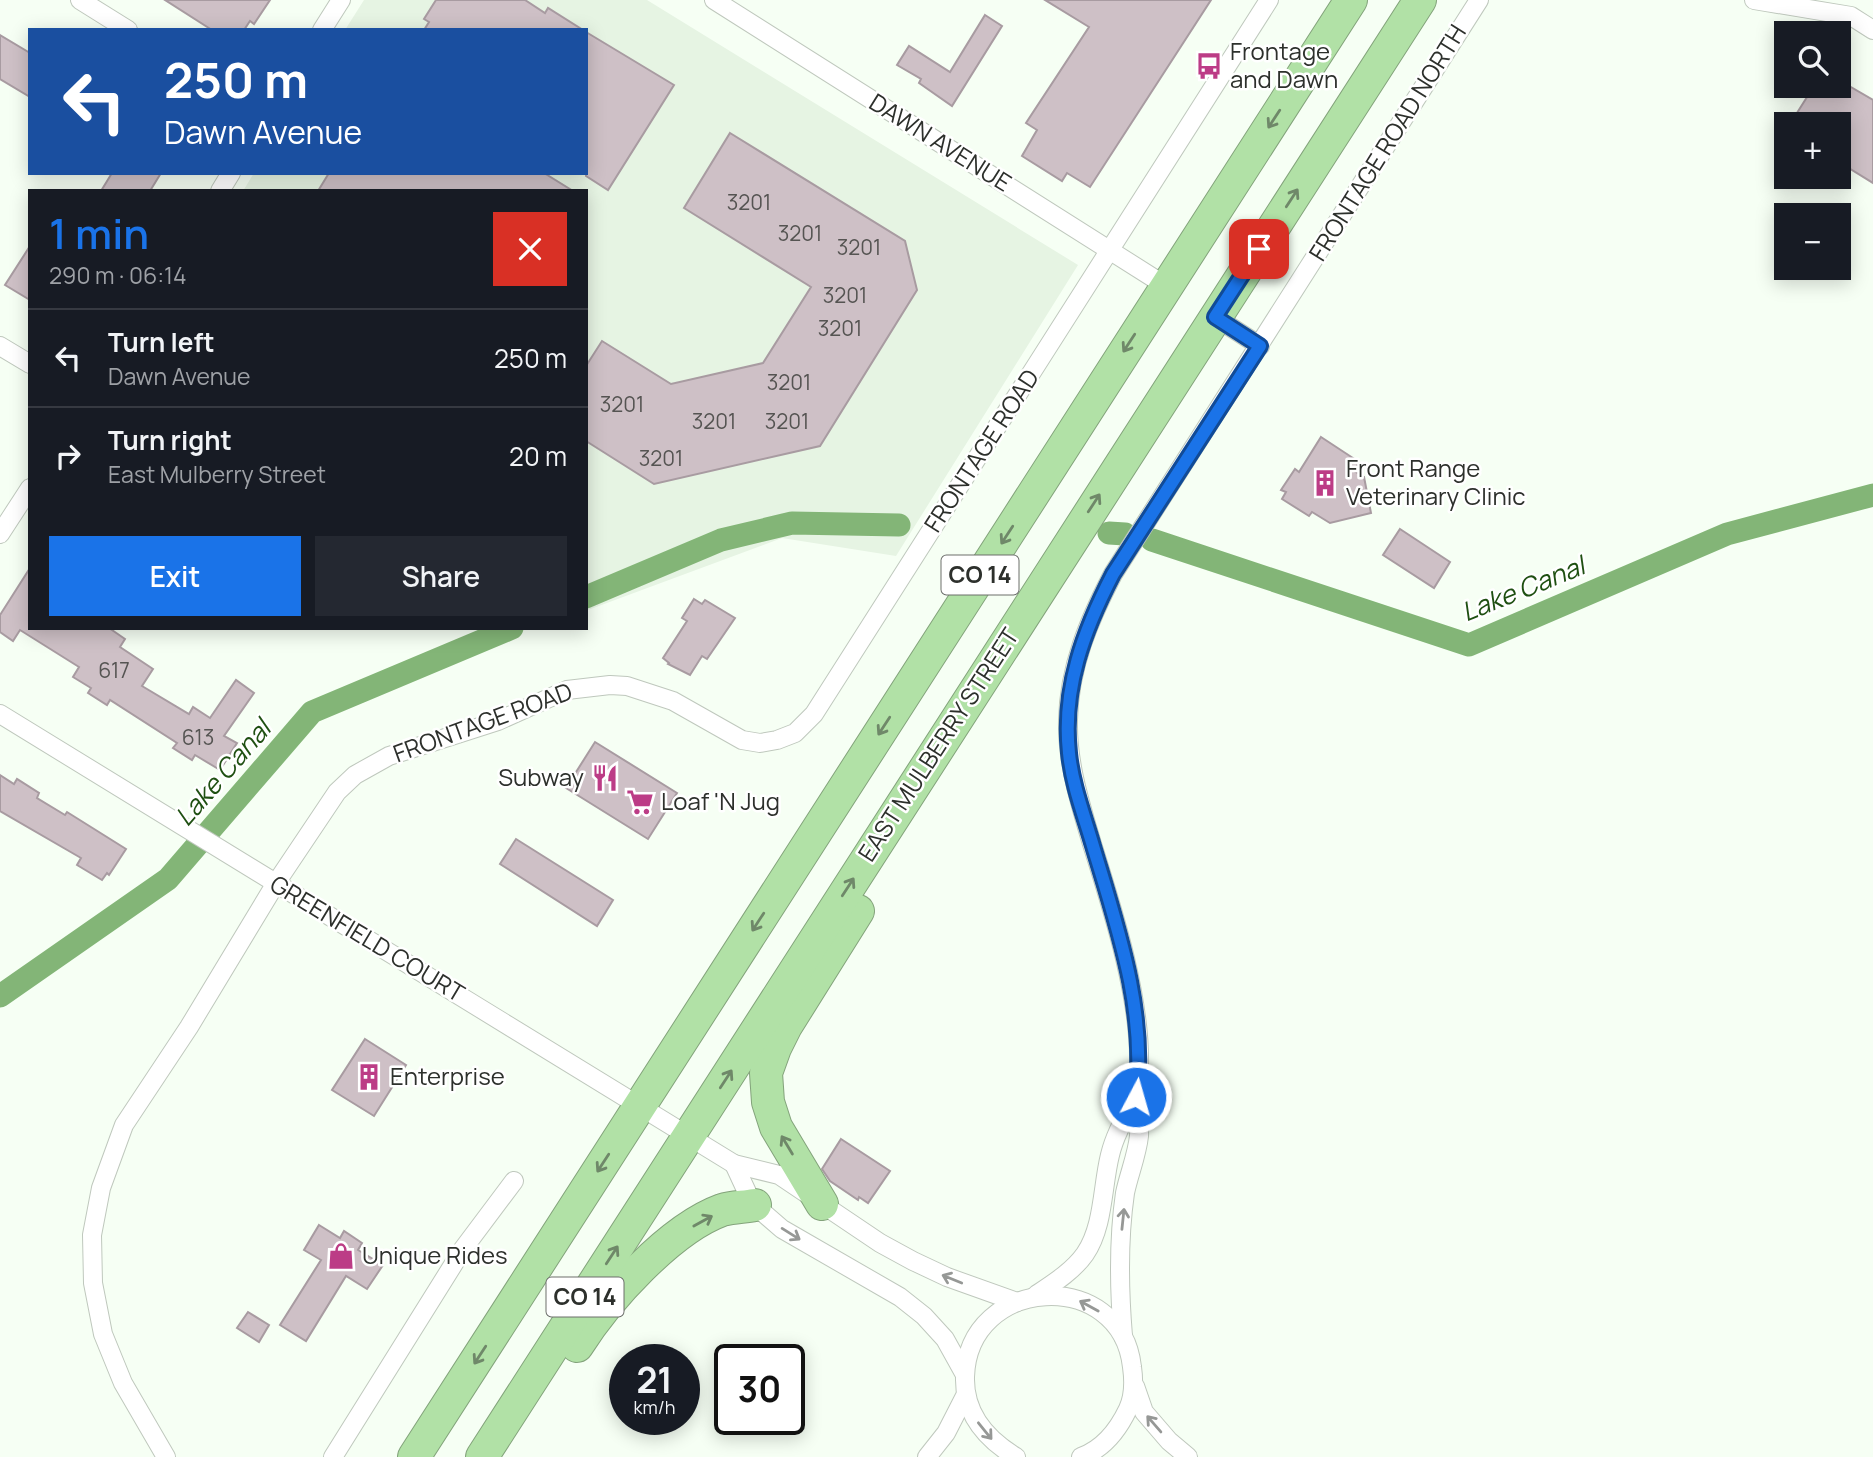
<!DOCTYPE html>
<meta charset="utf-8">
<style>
body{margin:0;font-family:Manrope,sans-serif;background:#242831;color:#f1f3f6;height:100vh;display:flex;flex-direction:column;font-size:26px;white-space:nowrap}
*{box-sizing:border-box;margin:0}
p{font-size:23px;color:#9ea1a6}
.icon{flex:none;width:38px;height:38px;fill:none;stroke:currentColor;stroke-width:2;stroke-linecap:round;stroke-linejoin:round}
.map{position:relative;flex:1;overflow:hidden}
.sheet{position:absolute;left:28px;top:189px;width:560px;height:441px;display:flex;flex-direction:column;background:#171b24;border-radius:0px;box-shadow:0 4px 18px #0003}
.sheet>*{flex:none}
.guide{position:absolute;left:28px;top:28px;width:560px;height:147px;border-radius:0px;box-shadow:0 4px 18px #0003;background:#1a4fa0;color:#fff;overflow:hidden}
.tools{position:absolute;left:1774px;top:21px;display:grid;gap:14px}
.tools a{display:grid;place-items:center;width:77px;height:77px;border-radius:0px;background:#171b24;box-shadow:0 4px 18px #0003;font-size:35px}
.speed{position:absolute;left:609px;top:1344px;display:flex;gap:14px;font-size:35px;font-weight:700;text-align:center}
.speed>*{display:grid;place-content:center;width:91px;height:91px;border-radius:50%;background:#171b24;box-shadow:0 4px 18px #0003;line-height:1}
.speed small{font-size:18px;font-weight:400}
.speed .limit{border:4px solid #111;border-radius:10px;background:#fff;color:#111}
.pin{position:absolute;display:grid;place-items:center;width:60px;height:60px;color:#fff;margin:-30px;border-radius:14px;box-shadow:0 4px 10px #0006}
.me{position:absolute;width:77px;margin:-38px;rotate:6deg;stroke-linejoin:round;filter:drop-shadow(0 0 5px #0008)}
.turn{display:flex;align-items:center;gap:24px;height:147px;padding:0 21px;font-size:32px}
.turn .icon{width:91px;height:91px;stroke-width:2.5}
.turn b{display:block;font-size:49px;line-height:60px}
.round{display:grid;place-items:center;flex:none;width:74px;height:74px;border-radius:0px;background:#242831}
.head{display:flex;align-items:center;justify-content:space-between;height:119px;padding:0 21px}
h1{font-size:42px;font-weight:600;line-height:52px;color:#1a73e8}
.cta{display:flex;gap:14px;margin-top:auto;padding:14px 21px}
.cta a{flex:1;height:80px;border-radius:0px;background:#1a73e8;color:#fff;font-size:28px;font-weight:600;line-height:80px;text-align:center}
.cta a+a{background:#242831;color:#f1f3f6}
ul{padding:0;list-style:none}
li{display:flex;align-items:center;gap:21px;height:98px;padding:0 21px;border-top:2px solid #363941}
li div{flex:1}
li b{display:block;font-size:26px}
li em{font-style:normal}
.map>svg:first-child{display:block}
.built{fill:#e6f4e3}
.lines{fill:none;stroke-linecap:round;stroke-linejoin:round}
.canal{stroke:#83b577;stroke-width:23}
.building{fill:#cec0c6;stroke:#a89ba1;stroke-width:2}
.street-casing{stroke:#bfc8bd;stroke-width:20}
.highway-casing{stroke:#83a37b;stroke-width:34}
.street{stroke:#fff;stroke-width:18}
.highway{stroke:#b1e1a6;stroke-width:32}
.oneway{stroke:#6f8869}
.oneway2{stroke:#969896}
.route-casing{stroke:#114b97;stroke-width:18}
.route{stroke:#1a73e8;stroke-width:12}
.labels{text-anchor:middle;stroke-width:5;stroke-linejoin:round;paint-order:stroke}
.number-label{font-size:21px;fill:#555452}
.shield{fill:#fff;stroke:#6c6e6b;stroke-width:2}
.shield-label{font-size:23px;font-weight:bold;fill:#2d302c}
.poi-label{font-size:24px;fill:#2d302c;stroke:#fff;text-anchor:start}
.street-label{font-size:24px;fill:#2d302c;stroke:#fff}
.water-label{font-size:26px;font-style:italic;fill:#1f5012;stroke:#fff}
</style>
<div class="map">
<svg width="1873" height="1457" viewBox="0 0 1873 1457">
<rect width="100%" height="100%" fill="#f6fff4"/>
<path class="built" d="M 364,0 L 647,0 L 1078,265 L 896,556 L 782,538 L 588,610 L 586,609 L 586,191 L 243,191 L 254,173 L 586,173 L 586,30 L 345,30 Z"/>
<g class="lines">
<g class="canal">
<path d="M 1109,533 L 1125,534"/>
<path d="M 1152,540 L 1469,645 L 1727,534 L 1873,495"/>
<path d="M 586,597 L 721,540 L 792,523 L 899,525"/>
<path d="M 0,996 L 168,879 L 312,712 L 512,628"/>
</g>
</g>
<g class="building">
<path d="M 165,0 L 270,0 L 254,24 L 250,21 L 244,30 L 212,30 Z"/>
<path d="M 436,0 L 525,0 L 545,13 L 548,8 L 583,30 L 424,30 L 429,22 L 424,19 Z"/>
<path d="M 1045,0 L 1211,0 L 1090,187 L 1067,173 L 1062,181 L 1022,156 L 1037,130 L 1026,123 L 1089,27 Z"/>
<path d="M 985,15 L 1002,26 L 952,106 L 919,83 L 921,79 L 897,65 L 909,46 L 950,72 Z"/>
<path d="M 586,32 L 674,85 L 608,190 L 586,176 Z"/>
<path d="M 0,35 L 30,53 L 30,97 L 0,79 Z"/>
<path d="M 1814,86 L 1849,86 L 1873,100 L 1873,183 L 1839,162 L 1839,124 L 1790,124 Z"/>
<path d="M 730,133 L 905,241 L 917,290 L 820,446 L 654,484 L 586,441 L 586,366 L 602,341 L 671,384 L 763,363 L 811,287 L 684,208 Z"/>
<path d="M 112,173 L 161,173 L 150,191 L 101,191 Z"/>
<path d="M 329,173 L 544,173 L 573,191 L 318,191 Z"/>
<path d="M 30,246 L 30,300 L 5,285 Z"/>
<path d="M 1321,437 L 1359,462 L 1354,471 L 1364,477 L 1371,513 L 1330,523 L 1312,512 L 1309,516 L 1282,499 L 1286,492 L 1281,490 L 1295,469 L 1299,472 Z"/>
<path d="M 1400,529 L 1450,562 L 1434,588 L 1383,555 Z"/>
<path d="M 30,568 L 30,628 L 109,628 L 125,639 L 120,647 L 153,669 L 142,686 L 189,714 L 193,707 L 210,718 L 236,680 L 254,693 L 224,736 L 237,743 L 220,770 L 195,755 L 192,760 L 173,748 L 177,743 L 110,700 L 107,705 L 88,693 L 91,688 L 73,677 L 79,667 L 20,630 L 13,641 L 0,632 L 0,615 Z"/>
<path d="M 694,599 L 702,604 L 705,600 L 735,618 L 707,659 L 702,656 L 690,675 L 668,664 L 669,663 L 663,658 L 687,621 L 682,618 Z"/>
<path d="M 595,742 L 677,793 L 648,839 L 566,788 Z"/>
<path d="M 0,775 L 14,784 L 17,779 L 39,793 L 37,798 L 65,815 L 67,812 L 126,849 L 109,875 L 107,873 L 102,880 L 77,865 L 81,858 L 0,811 Z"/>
<path d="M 516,839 L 613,900 L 597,926 L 500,864 Z"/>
<path d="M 365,1039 L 406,1065 L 374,1116 L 332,1090 Z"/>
<path d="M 841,1139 L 890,1171 L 868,1203 L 859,1197 L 858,1200 L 830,1181 L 822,1169 Z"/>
<path d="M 319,1225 L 340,1238 L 344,1231 L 362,1243 L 358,1250 L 383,1265 L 367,1289 L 346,1276 L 306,1341 L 280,1325 L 321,1260 L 304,1250 Z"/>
<path d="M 248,1312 L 269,1325 L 259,1342 L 237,1328 Z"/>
</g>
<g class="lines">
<defs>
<g id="street">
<path d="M 80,0 L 128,30"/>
<path d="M 714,0 L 1166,286"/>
<path d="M 1754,0 L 1851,16 L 1873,30"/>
<path d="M 322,30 L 341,0"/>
<path d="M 220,191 L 231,173"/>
<path d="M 1215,317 L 1260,346"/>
<path d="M 0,346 L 30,364"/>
<path d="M 0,534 L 30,488"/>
<path d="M 0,714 L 734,1164 L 779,1175 L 880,1243 L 913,1261 L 947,1277 L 1017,1302"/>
<path d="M 734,1164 L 752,1203 L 782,1229 L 900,1297 L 924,1316 L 945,1339 L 965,1375"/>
<path d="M 1036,1295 C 1054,1283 1073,1271 1085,1254 C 1104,1226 1102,1187 1110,1155 C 1115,1134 1126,1116 1136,1097"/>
<path d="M 1123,1336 C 1119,1288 1118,1241 1125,1193 C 1129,1174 1137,1155 1139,1136 C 1140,1124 1136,1111 1136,1099 C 1136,1088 1139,1078 1139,1067 C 1141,998 1113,911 1092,844 C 1080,803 1067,763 1068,720 C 1069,667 1089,620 1113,574 L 1479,0"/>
<path d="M 1135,1386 L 1144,1412 L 1169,1441 L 1188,1457"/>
<path d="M 166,1457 L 123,1383 L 103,1334 L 93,1283 L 92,1235 L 101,1188 L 124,1125 L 189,1027 L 276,883 L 337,792 L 355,775 L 389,756 L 498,721 L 567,690 L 610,685 L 627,686 L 673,701 L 742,740 L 760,743 L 777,740 L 795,733 L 814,714 L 1269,0"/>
<path d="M 333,1457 L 463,1249 L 514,1181"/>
<path d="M 927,1457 L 946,1433 L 966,1394"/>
<path d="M 1016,1457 C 986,1439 964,1414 965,1377 C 968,1275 1121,1267 1132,1367 C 1134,1381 1134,1396 1128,1409 C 1118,1430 1103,1449 1081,1457"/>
</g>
<g id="highway">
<path d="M 822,1204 L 776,1127 L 768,1102 L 766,1073 L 775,1048 L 786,1026 L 858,911"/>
<path d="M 577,1346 C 607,1299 670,1229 722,1210 C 732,1207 744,1207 755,1205"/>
<path d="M 414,1457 L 1351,0"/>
<path d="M 482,1457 L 1420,0"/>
</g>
</defs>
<use href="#street" class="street-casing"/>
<use href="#highway" class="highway-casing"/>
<use href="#street" class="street"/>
<use href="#highway" class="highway"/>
</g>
<defs><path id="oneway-shaft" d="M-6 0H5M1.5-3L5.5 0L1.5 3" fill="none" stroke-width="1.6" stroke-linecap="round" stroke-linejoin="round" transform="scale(1.75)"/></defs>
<g class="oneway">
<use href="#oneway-shaft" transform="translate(1274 119) rotate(123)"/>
<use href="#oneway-shaft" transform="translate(1292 198) rotate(-57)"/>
<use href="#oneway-shaft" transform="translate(1129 343) rotate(123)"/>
<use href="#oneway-shaft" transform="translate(1094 503) rotate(-57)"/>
<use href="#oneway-shaft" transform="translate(1007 535) rotate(123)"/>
<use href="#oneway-shaft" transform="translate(884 726) rotate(123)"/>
<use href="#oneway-shaft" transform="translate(848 887) rotate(-57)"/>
<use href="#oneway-shaft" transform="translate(758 922) rotate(123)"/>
<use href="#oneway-shaft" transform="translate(726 1079) rotate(-57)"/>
<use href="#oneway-shaft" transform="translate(787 1145) rotate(-121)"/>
<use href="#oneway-shaft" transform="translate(603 1163) rotate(123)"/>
<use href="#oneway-shaft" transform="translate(703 1221) rotate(-29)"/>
<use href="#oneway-shaft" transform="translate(612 1255) rotate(-57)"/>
<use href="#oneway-shaft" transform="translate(480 1355) rotate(123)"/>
</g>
<g class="oneway2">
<use href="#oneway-shaft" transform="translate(1123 1219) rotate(-84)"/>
<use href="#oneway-shaft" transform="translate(791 1234) rotate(32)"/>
<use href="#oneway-shaft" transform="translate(952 1279) rotate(-158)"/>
<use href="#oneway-shaft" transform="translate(1089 1306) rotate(-151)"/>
<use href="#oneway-shaft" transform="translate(1154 1424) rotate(-131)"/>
<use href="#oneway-shaft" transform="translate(985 1431) rotate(51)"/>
</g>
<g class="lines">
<defs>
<path id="route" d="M 1136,1097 C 1147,1012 1117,926 1093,846 C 1084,815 1072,784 1069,753 C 1062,688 1084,630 1113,574 L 1260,346 L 1215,317 L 1259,249"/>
</defs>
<use href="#route" class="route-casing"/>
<use href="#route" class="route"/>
</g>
<defs>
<symbol id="bus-bare" viewBox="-9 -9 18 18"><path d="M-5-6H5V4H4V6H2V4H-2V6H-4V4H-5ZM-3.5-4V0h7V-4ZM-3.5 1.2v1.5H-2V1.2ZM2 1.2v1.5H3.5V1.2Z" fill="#bc3c86" stroke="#fff" stroke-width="2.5" paint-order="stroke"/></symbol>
<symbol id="building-bare" viewBox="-9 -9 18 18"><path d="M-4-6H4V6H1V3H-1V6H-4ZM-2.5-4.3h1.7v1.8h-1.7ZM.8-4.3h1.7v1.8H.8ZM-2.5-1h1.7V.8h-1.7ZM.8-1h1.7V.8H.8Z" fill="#bc3c86" stroke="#fff" stroke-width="2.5" paint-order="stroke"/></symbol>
<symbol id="restaurant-bare" viewBox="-9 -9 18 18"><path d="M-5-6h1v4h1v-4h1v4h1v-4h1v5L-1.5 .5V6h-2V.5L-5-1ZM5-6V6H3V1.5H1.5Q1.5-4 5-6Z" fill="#bc3c86" stroke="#fff" stroke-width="2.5" paint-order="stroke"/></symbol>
<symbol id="supermarket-bare" viewBox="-9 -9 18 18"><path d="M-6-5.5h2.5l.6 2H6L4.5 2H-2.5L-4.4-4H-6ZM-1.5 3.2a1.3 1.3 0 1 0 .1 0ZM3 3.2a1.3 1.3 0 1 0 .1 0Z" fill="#bc3c86" stroke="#fff" stroke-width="2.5" paint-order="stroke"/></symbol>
<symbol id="shop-bare" viewBox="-9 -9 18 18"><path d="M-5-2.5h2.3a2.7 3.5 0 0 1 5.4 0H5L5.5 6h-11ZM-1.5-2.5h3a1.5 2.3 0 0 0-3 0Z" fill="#bc3c86" stroke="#fff" stroke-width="2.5" paint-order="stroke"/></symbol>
</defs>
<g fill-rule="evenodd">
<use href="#bus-bare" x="1190" y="47" width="38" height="38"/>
<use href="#building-bare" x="1306" y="464" width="38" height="38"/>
<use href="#restaurant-bare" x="586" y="759" width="38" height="38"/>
<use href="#supermarket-bare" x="621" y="783" width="38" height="38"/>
<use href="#building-bare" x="350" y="1058" width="38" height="38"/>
<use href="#shop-bare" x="322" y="1237" width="38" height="38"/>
</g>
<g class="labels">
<g class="number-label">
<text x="749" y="210">3201</text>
<text x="800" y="241">3201</text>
<text x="859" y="255">3201</text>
<text x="845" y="303">3201</text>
<text x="840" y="336">3201</text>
<text x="789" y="390">3201</text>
<text x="622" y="412">3201</text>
<text x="714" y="429">3201</text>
<text x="787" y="429">3201</text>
<text x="661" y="466">3201</text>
<text x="114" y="678">617</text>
<text x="198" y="745">613</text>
</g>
<g class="shield">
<rect x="941.5" y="555.5" width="77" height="39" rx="5"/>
<rect x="546.5" y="1277.5" width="77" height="39" rx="5"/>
</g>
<g class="shield-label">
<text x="980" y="583">CO 14</text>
<text x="585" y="1305">CO 14</text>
</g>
<g class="poi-label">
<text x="1230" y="60">Frontage<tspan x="1230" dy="28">and Dawn</tspan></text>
<text x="1346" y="477">Front Range<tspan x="1346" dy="28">Veterinary Clinic</tspan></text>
<text x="584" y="786" text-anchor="end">Subway</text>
<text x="661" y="810">Loaf 'N Jug</text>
<text x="390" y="1085">Enterprise</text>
<text x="362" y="1264">Unique Rides</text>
</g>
<g class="street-label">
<text transform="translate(940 143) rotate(32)" y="8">DAWN AVENUE</text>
<text transform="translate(1388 143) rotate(-58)" y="8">FRONTAGE ROAD NORTH</text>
<text transform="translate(982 451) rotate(-57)" y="8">FRONTAGE ROAD</text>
<text transform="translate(483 723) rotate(-20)" y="8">FRONTAGE ROAD</text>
<text transform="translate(939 745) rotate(-57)" y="8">EAST MULBERRY STREET</text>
<text transform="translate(367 939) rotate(31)" y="8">GREENFIELD COURT</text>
</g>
<g class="water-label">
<text transform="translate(1523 589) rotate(-22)" y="9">Lake Canal</text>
<text transform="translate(223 773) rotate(-49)" y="9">Lake Canal</text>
</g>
</g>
</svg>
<div class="tools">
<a><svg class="icon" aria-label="search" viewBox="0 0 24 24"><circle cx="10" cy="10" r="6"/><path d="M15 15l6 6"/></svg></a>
<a>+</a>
<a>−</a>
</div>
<div class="speed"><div>21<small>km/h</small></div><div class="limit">30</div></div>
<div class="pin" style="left:1259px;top:249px;background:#d93025"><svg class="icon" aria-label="arrive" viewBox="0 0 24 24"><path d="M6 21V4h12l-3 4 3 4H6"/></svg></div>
<svg class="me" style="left:1136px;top:1097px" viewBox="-20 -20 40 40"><circle r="17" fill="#1a73e8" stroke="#fff" stroke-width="3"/><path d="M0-11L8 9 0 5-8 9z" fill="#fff"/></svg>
<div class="guide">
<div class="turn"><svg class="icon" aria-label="left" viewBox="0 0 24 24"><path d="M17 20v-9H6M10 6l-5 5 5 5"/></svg><div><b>250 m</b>Dawn Avenue</div></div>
</div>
<section class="sheet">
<div class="head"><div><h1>1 min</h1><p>290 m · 06:14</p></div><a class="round" style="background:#d93025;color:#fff"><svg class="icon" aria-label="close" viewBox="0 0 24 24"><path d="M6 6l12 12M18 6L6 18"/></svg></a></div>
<ul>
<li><svg class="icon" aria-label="left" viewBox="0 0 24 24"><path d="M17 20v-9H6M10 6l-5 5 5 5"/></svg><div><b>Turn left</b><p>Dawn Avenue</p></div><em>250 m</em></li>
<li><svg class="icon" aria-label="right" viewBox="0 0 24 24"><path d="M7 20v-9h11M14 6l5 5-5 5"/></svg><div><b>Turn right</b><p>East Mulberry Street</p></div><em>20 m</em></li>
</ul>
<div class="cta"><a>Exit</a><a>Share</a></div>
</section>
</div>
